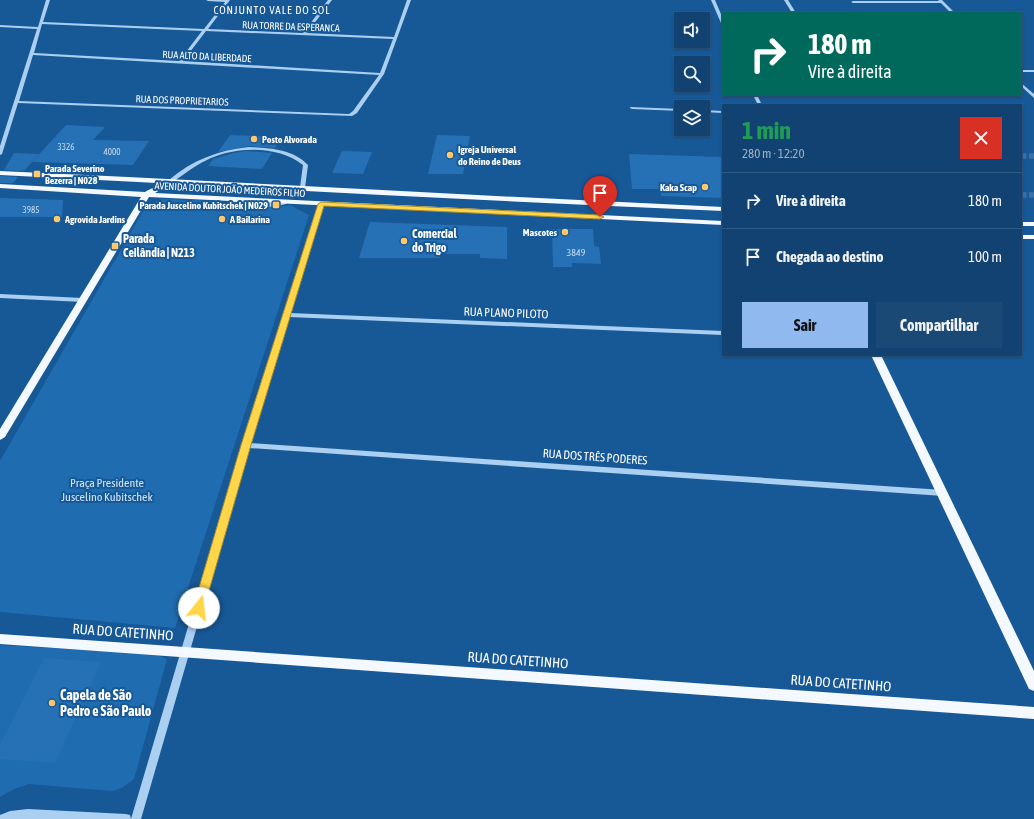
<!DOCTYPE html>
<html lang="pt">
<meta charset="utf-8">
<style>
body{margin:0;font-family:"Asap Condensed",sans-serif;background:#1a4976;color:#f1f3f6;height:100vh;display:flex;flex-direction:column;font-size:15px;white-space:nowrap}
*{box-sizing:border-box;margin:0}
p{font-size:13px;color:#9cb0c3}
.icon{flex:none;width:22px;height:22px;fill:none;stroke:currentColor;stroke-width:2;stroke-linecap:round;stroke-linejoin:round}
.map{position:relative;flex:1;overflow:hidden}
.sheet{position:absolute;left:722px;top:104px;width:300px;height:252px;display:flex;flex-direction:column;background:#114271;border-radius:0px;box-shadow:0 1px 3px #0004,0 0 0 1px #305b84}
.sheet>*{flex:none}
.banner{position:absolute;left:722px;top:12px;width:300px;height:84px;border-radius:0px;box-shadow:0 1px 3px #0004,0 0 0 1px #305b84;background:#00695c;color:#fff;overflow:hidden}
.buttons{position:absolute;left:674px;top:12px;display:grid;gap:8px}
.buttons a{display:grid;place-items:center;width:36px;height:36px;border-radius:0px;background:#114271;box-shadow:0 1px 3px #0004,0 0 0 1px #305b84;font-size:20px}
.pin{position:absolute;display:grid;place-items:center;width:34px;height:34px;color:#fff;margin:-41px -17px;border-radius:50% 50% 50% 0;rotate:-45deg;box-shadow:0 0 4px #0007}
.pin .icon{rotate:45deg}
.me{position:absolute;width:44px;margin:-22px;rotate:16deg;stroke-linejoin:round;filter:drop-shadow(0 0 3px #0008)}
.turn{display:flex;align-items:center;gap:14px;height:84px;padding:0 20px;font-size:18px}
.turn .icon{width:52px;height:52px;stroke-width:2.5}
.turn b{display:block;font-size:28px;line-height:34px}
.round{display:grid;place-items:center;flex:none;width:42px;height:42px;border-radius:0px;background:#1a4976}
.summary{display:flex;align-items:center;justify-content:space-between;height:68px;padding:0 20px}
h1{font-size:24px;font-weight:700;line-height:30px;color:#1e9e55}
.primary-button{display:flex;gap:8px;margin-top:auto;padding:8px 20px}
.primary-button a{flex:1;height:46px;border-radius:0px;background:#90b9f0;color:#111;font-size:16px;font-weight:700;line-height:46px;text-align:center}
.primary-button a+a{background:#1a4976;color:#f1f3f6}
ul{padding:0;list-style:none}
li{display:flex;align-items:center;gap:12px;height:56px;padding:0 20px;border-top:1px solid #305b84}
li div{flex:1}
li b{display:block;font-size:15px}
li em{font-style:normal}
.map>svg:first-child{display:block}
.green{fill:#206cb0}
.building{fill:#2671b5}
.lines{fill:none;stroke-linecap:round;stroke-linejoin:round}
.minor-tunnel{stroke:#3a71a7;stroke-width:5.5;stroke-dasharray:5.5 2.5;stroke-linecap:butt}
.minor{fill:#aacff1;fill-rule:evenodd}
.major{fill:#f4f9ff;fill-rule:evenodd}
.route{fill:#ffd54a;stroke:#a68a30}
.poi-dot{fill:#ffc96a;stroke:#175897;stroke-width:1.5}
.labels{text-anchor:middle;stroke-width:4;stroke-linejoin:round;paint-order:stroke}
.far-number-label{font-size:9px;fill:#c9dcec}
.far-street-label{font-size:10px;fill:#fff;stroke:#175897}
.far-poi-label{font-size:10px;font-weight:bold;fill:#fff;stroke:#175897;text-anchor:start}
.number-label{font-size:10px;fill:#c9dcec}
.far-neighbourhood-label{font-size:11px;letter-spacing:1px;fill:#fff;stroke:#175897}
.poi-label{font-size:12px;font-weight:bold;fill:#fff;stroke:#175897;text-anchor:start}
.street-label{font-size:12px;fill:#fff;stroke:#175897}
.park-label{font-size:12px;fill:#d1e8fc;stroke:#175897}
.near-street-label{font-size:14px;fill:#fff;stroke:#175897}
.near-poi-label{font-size:14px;font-weight:bold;fill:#fff;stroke:#175897;text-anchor:start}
</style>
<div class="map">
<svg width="1034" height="819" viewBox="0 0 1034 819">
<rect width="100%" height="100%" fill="#175897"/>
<g class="green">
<path d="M 163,199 C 179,199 195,200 210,201 C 236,203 264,211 290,205 L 309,215 L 175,628 L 0,612 L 0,461 L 142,213 C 147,204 154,201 163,199 Z"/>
<path d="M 0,645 L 154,654 L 167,659 L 134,779 L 122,788 L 112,791 L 29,784 L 14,789 L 0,797 Z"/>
</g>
<g class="building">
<path d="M 66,125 L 105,127 L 93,140 L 149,141 L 133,165 L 32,162 Z"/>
<path d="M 230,135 L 281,137 L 275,148 L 249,146 L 218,152 Z"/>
<path d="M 437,135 L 470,136 L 463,174 L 428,174 Z"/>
<path d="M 246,151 L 272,153 L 262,169 L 208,166 L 213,159 L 234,153 Z"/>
<path d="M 342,151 L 372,152 L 363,174 L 332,173 Z"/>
<path d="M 14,153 L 39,154 L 24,171 L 4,170 Z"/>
<path d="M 629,154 L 723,157 L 723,198 L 661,196 L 661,189 L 632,189 Z"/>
<path d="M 0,176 L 18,177 L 13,183 L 0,183 Z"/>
<path d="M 0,198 L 63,200 L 62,217 L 0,217 Z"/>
<path d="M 370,222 L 507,227 L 507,259 L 480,258 L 480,254 L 441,254 L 440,258 L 359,258 Z"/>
<path d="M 552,229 L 593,229 L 594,246 L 599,247 L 601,264 L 572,263 L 572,267 L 553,267 Z"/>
<path d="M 44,658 L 101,662 L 55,763 L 0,759 L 0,745 Z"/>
</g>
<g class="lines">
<g class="minor-tunnel">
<path d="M 1021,156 L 1034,156"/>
<path d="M 1021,195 L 1034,195"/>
</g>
<g class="minor">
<path d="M 46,0 L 50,0 L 43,22 L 204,29 L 225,2 L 208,1 L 206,0 L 230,0 L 208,29 L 303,33 L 328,0 L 332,0 L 307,33 L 394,37 L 407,0 L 411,0 L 384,74 L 357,113 L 352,116 L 18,103 L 2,154 L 0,155 L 0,146 L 37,29 L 0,27 L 0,25 L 38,27 ZM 42,24 L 202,31 L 179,61 L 34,53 ZM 206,31 L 393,39 L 380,73 L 183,61 ZM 33,55 L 379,75 L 353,111 L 349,114 L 19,101 Z"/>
<path d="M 711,0 L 715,0 L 723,19 L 723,24 L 721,23 Z"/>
<path d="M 784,0 L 788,0 L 796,13 L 792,13 Z"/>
<path d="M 938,0 L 942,0 L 955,13 L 951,13 L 941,3 L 853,3 L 851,2 L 853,1 L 939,1 Z"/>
<rect x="1021" y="70" width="13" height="2"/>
<path d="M 1021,83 L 1034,94 L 1034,98 L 1021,86 Z"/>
<path d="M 753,95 L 757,95 L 762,105 L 758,105 Z"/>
<path d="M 630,107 L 681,109 L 681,111 L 632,109 L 630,108 Z"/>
<path d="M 703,110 L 723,111 L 723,113 L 703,112 Z"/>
<path d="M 249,147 C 270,148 293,149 308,165 L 305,188 L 301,188 L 300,187 L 303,165 C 280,146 239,146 211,158 C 197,164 186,173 174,181 L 169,180 C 192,160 219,150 249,147 Z"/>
<path d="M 228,197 C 248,203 266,205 287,200 L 290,202 C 274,211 243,206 226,200 L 226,198 Z"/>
<path d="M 321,202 L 324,204 L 290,313 L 723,331 L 723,335 L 289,317 L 250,443 L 943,490 L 946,491 L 947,493 L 946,495 L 943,496 L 249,448 L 141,819 L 0,819 L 0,815 L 10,811 L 28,809 L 126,814 L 130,815 L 131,819 L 242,445 L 318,204 Z"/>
<path d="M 0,294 L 83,298 L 86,300 L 83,302 L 0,298 Z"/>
</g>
<g class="major">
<path d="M 0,171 C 241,182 482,196 723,207 L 723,211 C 482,201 241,187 0,175 Z"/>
<path d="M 0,184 L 145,192 C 154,187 169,180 178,187 L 177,189 L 160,190 L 155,193 L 723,221 L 723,225 L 149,197 L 5,437 L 0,440 L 0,429 L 141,197 L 0,188 Z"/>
<rect x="1021" y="222" width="13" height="4"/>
<rect x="1021" y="235" width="13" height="4"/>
<path d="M 871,355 L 881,355 L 1034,671 L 1034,691 L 1029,689 Z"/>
<path d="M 0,634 L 1034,707 L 1034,719 L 0,644 Z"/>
</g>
</g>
<path class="route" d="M 321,202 L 600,215 L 604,217 L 600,219 L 324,206 L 251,445 L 204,608 L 203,612 L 199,613 L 195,612 L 193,608 L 241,445 L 318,204 Z"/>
<g class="poi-dot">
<circle cx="254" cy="139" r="4"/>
<circle cx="450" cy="155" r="4"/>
<rect x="33" y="170" width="8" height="8" rx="2"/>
<circle cx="705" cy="187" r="4"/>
<rect x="272" y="201" width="8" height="8" rx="2"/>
<circle cx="57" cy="219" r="4"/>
<circle cx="222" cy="219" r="4"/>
<circle cx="565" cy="232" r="4"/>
<circle cx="404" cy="241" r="4"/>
<rect x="111" y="242" width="8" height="8" rx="2"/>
<circle cx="52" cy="703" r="4"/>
</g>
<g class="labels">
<g class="far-number-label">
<text x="66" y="150">3326</text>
<text x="112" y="155">4000</text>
<text x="31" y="213">3985</text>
</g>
<g class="far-street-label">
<text transform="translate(291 26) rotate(2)" y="4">RUA TORRE DA ESPERANCA</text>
<text transform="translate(207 56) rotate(3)" y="4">RUA ALTO DA LIBERDADE</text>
<text transform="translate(182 100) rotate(2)" y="4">RUA DOS PROPRIETARIOS</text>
<text transform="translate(230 189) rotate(3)" y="4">AVENIDA DOUTOR JOÃO MEDEIROS FILHO</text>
</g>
<g class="far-poi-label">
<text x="262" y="143">Posto Alvorada</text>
<text x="458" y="153">Igreja Universal<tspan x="458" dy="12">do Reino de Deus</tspan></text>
<text x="45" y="172">Parada Severino<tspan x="45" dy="12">Bezerra | N028</tspan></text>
<text x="697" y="191" text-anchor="end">Kaka Scap</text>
<text x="268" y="209" text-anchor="end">Parada Juscelino Kubitschek | N029</text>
<text x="65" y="223">Agrovida Jardins</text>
<text x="230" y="223">A Bailarina</text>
<text x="557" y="236" text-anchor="end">Mascotes</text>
</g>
<g class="number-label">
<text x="576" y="256">3849</text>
</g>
<g class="far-neighbourhood-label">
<text x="272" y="14">CONJUNTO VALE DO SOL</text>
</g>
<g class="poi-label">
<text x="412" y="238">Comercial<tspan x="412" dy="14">do Trigo</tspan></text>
<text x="123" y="243">Parada<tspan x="123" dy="14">Ceilândia | N213</tspan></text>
</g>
<g class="street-label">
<text transform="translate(506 313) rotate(2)" y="4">RUA PLANO PILOTO</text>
<text transform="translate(595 457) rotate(4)" y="4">RUA DOS TRÊS PODERES</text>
</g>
<g class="park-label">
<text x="107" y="487">Praça Presidente<tspan x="107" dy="14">Juscelino Kubitschek</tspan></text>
</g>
<g class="near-street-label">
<text transform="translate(123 632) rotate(4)" y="5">RUA DO CATETINHO</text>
<text transform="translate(518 660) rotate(4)" y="5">RUA DO CATETINHO</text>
<text transform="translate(841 683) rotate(4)" y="5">RUA DO CATETINHO</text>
</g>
<g class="near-poi-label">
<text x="60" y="700">Capela de São<tspan x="60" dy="16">Pedro e São Paulo</tspan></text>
</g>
</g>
</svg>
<div class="buttons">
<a><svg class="icon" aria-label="sound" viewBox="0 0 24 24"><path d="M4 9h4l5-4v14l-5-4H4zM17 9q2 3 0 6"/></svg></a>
<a><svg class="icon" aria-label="search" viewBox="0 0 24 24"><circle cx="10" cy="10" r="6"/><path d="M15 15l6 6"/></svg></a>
<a><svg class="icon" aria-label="layers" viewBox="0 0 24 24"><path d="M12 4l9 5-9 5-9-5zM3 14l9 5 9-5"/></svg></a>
</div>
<div class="pin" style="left:600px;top:217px;background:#d93025"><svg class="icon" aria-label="arrive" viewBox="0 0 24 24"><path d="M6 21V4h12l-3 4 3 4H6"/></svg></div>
<svg class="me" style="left:199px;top:608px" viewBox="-20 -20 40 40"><circle r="19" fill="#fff"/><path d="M0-13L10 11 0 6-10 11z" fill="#ffd54a"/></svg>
<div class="banner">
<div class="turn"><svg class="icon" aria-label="right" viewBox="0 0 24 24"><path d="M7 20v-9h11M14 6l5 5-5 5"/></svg><div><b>180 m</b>Vire à direita</div></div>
</div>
<section class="sheet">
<div class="summary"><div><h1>1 min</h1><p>280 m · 12:20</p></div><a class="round" style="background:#d93025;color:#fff"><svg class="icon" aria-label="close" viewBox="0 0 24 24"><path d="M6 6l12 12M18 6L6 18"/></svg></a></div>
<ul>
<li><svg class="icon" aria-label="right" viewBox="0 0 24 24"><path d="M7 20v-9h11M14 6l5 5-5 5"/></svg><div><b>Vire à direita</b></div><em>180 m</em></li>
<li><svg class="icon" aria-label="arrive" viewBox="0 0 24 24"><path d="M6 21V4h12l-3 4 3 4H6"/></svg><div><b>Chegada ao destino</b></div><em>100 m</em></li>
</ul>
<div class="primary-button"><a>Sair</a><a>Compartilhar</a></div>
</section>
</div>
